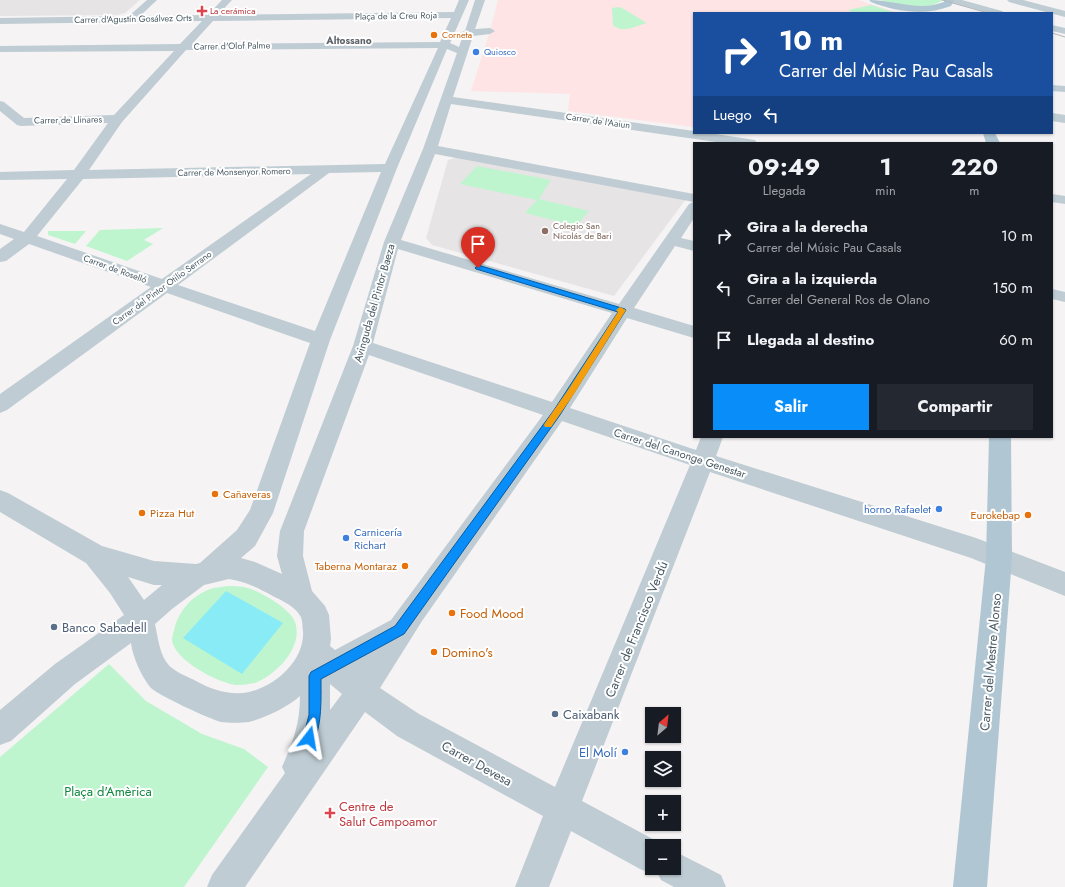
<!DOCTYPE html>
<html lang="es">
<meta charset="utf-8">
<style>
body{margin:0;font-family:Jost,sans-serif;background:#242831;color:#f1f3f6;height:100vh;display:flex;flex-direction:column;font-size:15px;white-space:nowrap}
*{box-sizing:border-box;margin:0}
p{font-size:13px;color:#9ea1a6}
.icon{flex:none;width:22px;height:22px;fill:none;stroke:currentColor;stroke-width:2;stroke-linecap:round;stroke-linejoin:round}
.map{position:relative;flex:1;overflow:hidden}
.side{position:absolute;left:693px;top:142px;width:360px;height:296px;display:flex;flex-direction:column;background:#171b24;border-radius:0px;box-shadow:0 1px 3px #0004}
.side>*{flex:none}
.guide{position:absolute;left:693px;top:12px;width:360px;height:122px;border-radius:0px;box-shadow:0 1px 3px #0004;background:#1a4fa0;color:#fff;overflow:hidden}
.needle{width:26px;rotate:28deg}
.fabs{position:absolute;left:645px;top:707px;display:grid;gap:8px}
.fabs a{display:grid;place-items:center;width:36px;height:36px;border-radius:0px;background:#171b24;box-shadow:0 1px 3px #0004;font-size:20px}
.pin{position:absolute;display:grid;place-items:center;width:34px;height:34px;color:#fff;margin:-41px -17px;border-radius:50% 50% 50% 0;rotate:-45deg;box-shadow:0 0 4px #0007}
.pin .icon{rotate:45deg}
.me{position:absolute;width:44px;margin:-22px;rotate:14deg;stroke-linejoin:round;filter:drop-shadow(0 0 3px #0008)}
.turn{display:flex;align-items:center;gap:14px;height:84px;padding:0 20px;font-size:18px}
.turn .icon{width:52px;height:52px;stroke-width:2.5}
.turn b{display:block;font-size:28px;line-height:34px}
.then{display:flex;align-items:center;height:38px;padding:0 20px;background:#0003;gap:8px;font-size:15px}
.eta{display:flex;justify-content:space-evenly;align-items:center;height:68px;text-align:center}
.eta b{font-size:24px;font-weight:700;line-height:28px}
.cta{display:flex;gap:8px;margin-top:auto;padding:8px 20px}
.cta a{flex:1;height:46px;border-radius:0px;background:#098df9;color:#fff;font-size:16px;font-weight:700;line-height:46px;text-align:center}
.cta a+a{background:#242831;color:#f1f3f6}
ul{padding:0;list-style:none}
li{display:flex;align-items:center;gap:12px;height:52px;padding:0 20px}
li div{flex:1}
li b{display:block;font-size:15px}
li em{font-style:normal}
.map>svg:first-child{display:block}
.education{fill:#e6e4e5}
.medical{fill:#fee4e4}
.green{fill:#bff5ce}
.water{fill:#88ebf6}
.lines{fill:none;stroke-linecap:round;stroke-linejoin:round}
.minor{fill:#bfccd3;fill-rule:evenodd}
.major{fill:#b0c6d3;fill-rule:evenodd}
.tram{stroke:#b4b9bd;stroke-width:1}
.route{fill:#098df9;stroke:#065ca2}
.slow{fill:#f59e0b}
.health-dot{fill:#e0444e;stroke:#fff;stroke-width:1.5}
.food-dot{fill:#e8710a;stroke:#fff;stroke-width:1.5}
.shop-dot{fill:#3f7fe0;stroke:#fff;stroke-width:1.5}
.education-dot{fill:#8d6e63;stroke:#fff;stroke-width:1.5}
.service-dot{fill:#5c6f8a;stroke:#fff;stroke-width:1.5}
.labels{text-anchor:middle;stroke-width:4;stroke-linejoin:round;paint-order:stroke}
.far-health-label{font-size:9px;fill:#be3a42;stroke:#fff;text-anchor:start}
.far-street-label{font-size:9px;fill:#485963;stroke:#fff}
.far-food-label{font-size:9px;fill:#c56008;stroke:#fff;text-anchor:start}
.far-shop-label{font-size:9px;fill:#366cbe;stroke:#fff;text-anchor:start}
.far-education-label{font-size:9px;fill:#785e54;stroke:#fff;text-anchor:start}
.far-neighbourhood-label{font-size:10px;font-weight:bold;fill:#5e6469;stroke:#fff}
.street-label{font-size:11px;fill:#485963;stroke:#fff}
.food-label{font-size:11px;fill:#c56008;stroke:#fff;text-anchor:start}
.shop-label{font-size:11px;fill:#366cbe;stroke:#fff;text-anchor:end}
.near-food-label{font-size:13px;fill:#c56008;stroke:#fff;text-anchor:start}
.near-service-label{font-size:13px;fill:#4e5e75;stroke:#fff;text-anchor:start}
.near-street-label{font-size:13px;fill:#485963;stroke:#fff}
.near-shop-label{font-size:13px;fill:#366cbe;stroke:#fff;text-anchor:end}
.near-park-label{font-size:13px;fill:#0e893e;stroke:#fff}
.near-health-label{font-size:13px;fill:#be3a42;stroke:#fff;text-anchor:start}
</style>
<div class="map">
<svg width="1065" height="887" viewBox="0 0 1065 887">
<rect width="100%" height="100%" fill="#f5f3f3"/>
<g class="education">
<path d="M 0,0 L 140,0 L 125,13 L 117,15 L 0,16 Z"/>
<path d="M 458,157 L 686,199 L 614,296 L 432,245 L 426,238 L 448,160 Z"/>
</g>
<path class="medical" d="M 498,0 L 858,0 L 899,13 L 694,13 L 694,127 L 568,111 L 570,94 L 471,91 L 490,31 Z"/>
<g class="green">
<path d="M 880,0 L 943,0 C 926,12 899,5 880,0 Z"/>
<path d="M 871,5 L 896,13 L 855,13 L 848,10 Z"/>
<path d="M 619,7 L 622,8 L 647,23 C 636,26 622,34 613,25 L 612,8 Z"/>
<path d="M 477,166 L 551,180 L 539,199 L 589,211 L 576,226 L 525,213 L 537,200 L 460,184 Z"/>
<path d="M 163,228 L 144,240 L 153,244 L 127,261 L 86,246 L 100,230 Z"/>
<path d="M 48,231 L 86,231 L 75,244 L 48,235 Z"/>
<path d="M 228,586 C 233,586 239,586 244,587 C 258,590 290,608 295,622 C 304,647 276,675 255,683 C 250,684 241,685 236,685 C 218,683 174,660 172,640 C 172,637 173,633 174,631 C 178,611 192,596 210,589 C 216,587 223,587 228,586 Z"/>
<path d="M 109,664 L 146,701 L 202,734 L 244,749 L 268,767 L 184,887 L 0,887 L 0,757 Z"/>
</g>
<path class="water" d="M 226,591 L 283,623 L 242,674 L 183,638 Z"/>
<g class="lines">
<g class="minor">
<path d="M 147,0 L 157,0 L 140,16 L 208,15 L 222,0 L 232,0 L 218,15 L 454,12 L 459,0 L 469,0 L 454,34 L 465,31 L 475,0 L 485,0 L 475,29 L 490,28 L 495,31 L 490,34 L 473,36 L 453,97 L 694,131 L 694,133 L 709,133 L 755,140 L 757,143 L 723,143 L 451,104 L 438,146 L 694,194 L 694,202 L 435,154 L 401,240 L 619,304 L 689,204 L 694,202 L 694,218 L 681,238 L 694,241 L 694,251 L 675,246 L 634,308 L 694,326 L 694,338 L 627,318 L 570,408 L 696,450 L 701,437 L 723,437 L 716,456 L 976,538 L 1065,572 L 1065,596 L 971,558 L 710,472 L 582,801 L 664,845 L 652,846 L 652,868 L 674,868 L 674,851 L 721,875 L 726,887 L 674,887 L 661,880 L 657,872 L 652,874 L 640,869 L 571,831 L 549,887 L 515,887 L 543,816 L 397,736 L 365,712 L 245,887 L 207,887 L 212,875 L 285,773 L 282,767 C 293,742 300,724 300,696 C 288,707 265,718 249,722 C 242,723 228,723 221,722 C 210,719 157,695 150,687 C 141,675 133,658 131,643 L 75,684 L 11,741 L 0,745 L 0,710 L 55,664 L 124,615 L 110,593 L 86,563 L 0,512 L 0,490 L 8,493 L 102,546 L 154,561 L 196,564 L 200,563 L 237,530 L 250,510 L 310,343 L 167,293 L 7,410 L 0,413 L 0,394 L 151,287 L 29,244 L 6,261 L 0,262 L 0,249 L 14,239 L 0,234 L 0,224 L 24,232 L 67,179 L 0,180 L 0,172 L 74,170 L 108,123 L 21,126 L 17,125 L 0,111 L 0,101 L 4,102 L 24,118 L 114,115 L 174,51 L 0,52 L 0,46 L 180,44 L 202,21 L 0,24 L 0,18 L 129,16 ZM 451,18 L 440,42 L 192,44 L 213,21 ZM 462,38 L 459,47 L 450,43 L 452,39 L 456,40 ZM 438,48 L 385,164 L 89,170 L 122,122 L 186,50 ZM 447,49 L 457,53 L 423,149 L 384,242 L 353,346 L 280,531 L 277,556 L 282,574 L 255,562 L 241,558 L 255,546 L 273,513 L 330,340 L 397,168 ZM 381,172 L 315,331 L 178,285 L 329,173 ZM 311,174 L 162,279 L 37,236 L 83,179 ZM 398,249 L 612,313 L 552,402 L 373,343 ZM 369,355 L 543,415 L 391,620 L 335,650 L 330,646 L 331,639 L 329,615 L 325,606 L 312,591 L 303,556 L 304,531 ZM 562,421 L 690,465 L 555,787 L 419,714 L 380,688 L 422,621 ZM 128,577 L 154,585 L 162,585 L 144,600 ZM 229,579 C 246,582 256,587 271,595 C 280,600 293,605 299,614 C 303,619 302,624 303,631 C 305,660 276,686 249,692 C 231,696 212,690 196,681 C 189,677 179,674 172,668 C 160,659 158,638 155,624 L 172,609 L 204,585 ZM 330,684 L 342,694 L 330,710 Z"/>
<path d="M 947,0 L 962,0 L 1002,11 L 1004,13 L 989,13 L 949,2 Z"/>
<path d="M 1007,0 L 1023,0 L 1065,11 L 1065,17 L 1009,2 Z"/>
<path d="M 1052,25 L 1065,28 L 1065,34 L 1052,31 Z"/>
<path d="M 1052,85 L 1065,86 L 1065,92 L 1052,91 Z"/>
<path d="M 1052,113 L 1065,115 L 1065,123 L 1052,121 Z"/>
<path d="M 1052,194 L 1065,196 L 1065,204 L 1052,202 Z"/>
<path d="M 1052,289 L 1065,292 L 1065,302 L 1052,299 Z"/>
</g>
<g class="major">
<path d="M 869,0 C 895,0 919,12 944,2 L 944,0 L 954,0 L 951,6 C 925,16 897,12 871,2 Z"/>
<path d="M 983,133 L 995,133 L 1000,143 L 986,143 Z"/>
<path d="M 989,437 L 1011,437 L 1012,558 L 987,887 L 953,887 L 986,558 Z"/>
</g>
<g class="tram">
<path d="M 942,0 L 988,13"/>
<path d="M 1052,33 L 1065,37"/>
</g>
</g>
<path class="route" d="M 478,265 L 625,309 L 626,310 L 560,415 L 404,634 L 321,679 C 321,701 322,722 314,742 L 309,744 L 305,742 L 303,738 L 309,715 L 309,676 L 311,672 L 395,626 L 554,410 L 618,312 L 476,269 L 475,268 Z"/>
<path class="slow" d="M 620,307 L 626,310 L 574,394 L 551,427 L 545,427 L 544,425 L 545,423 L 568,390 L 618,312 L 616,310 Z"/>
<g class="health-dot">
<path d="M200 5h4v4h4v4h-4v4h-4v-4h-4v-4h4z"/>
<path d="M328 807h4v4h4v4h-4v4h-4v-4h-4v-4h4z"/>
</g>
<g class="food-dot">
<circle cx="434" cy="35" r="4"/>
<circle cx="215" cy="494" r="4"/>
<circle cx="142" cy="513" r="4"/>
<circle cx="1028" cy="515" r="4"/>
<circle cx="405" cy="566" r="4"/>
<circle cx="452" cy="613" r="4"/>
<circle cx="434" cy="652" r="4"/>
</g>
<g class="shop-dot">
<circle cx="476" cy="52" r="4"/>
<circle cx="939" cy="509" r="4"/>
<circle cx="346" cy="538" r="4"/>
<circle cx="625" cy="752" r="4"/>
</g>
<circle class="education-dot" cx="545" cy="231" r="4"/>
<g class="service-dot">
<circle cx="54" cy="627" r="4"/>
<circle cx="555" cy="714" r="4"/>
</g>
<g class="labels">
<g class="far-health-label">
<text x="210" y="14">La cerámica</text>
</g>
<g class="far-street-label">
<text transform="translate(396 16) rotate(-1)" y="3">Plaça de la Creu Roja</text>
<text transform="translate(133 19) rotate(-1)" y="3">Carrer d'Agustín Gosálvez Orts</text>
<text transform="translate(232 46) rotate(-1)" y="3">Carrer d'Olof Palme</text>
<text transform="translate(68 120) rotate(-1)" y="3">Carrer de Llinares</text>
<text transform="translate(598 121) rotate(8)" y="3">Carrer de l'Aaiun</text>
<text transform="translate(234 172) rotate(-1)" y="3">Carrer de Monsenyor Romero</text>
<text transform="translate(115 269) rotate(20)" y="3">Carrer de Roselló</text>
<text transform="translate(162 288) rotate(-36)" y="3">Carrer del Pintor Otilio Serrano</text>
</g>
<g class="far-food-label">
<text x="442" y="38">Corneta</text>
</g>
<g class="far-shop-label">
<text x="484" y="55">Quiosco</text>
</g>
<g class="far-education-label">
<text x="553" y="229">Colegio San<tspan x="553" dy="10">Nicolás de Bari</tspan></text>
</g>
<g class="far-neighbourhood-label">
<text x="349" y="44">Altossano</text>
</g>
<g class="street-label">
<text transform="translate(374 303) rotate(-74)" y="4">Avinguda del Pintor Baeza</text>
<text transform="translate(680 453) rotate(18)" y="4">Carrer del Canonge Genestar</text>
</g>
<g class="food-label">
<text x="223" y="498">Cañaveras</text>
<text x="150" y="517">Pizza Hut</text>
<text x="1020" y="519" text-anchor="end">Eurokebap</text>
<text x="397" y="570" text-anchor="end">Taberna Montaraz</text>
</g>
<g class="shop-label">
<text x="931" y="513">horno Rafaelet</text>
<text x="354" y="536" text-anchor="start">Carnicería<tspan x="354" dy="13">Richart</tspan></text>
</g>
<g class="near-food-label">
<text x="460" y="618">Food Mood</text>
<text x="442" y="657">Domino's</text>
</g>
<g class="near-service-label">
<text x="62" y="632">Banco Sabadell</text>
<text x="563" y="719">Caixabank</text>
</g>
<g class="near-street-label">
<text transform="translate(636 629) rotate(-68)" y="5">Carrer de Francisco Verdú</text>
<text transform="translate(990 662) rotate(-85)" y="5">Carrer del Mestre Alonso</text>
<text transform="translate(477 763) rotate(29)" y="5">Carrer Devesa</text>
</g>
<g class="near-shop-label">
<text x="617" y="757">El Molí</text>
</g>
<g class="near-park-label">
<text x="108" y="796">Plaça d'Amèrica</text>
</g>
<g class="near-health-label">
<text x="339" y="811">Centre de<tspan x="339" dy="15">Salut Campoamor</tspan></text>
</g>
</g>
</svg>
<div class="fabs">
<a><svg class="needle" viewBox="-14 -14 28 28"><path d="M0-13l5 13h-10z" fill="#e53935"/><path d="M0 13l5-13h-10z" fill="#9ea1a6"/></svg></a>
<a><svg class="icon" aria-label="layers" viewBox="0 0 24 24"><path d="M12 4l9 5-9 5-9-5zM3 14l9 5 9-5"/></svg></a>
<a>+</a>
<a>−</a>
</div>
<div class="pin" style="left:478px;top:268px;background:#d93025"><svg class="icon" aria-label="arrive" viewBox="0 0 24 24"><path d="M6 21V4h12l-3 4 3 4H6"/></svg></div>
<svg class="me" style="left:309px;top:738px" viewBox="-20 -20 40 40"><path d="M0-17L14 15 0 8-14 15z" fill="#098df9" stroke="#fff" stroke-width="4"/></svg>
<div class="guide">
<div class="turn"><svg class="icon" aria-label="right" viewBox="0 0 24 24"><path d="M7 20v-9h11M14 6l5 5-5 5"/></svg><div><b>10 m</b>Carrer del Músic Pau Casals</div></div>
<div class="then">Luego<svg class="icon" aria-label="left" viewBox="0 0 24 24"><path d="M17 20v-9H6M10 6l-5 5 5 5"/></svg></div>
</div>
<section class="side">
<div class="eta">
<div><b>09:49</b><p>Llegada</p></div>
<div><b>1</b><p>min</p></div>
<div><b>220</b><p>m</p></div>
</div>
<ul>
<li><svg class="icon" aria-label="right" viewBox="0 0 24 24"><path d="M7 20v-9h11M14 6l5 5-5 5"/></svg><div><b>Gira a la derecha</b><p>Carrer del Músic Pau Casals</p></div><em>10 m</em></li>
<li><svg class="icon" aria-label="left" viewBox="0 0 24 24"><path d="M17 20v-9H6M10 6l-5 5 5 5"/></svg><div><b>Gira a la izquierda</b><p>Carrer del General Ros de Olano</p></div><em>150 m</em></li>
<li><svg class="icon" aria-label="arrive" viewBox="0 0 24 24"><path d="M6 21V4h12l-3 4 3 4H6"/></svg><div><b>Llegada al destino</b></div><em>60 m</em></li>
</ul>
<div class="cta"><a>Salir</a><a>Compartir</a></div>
</section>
</div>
